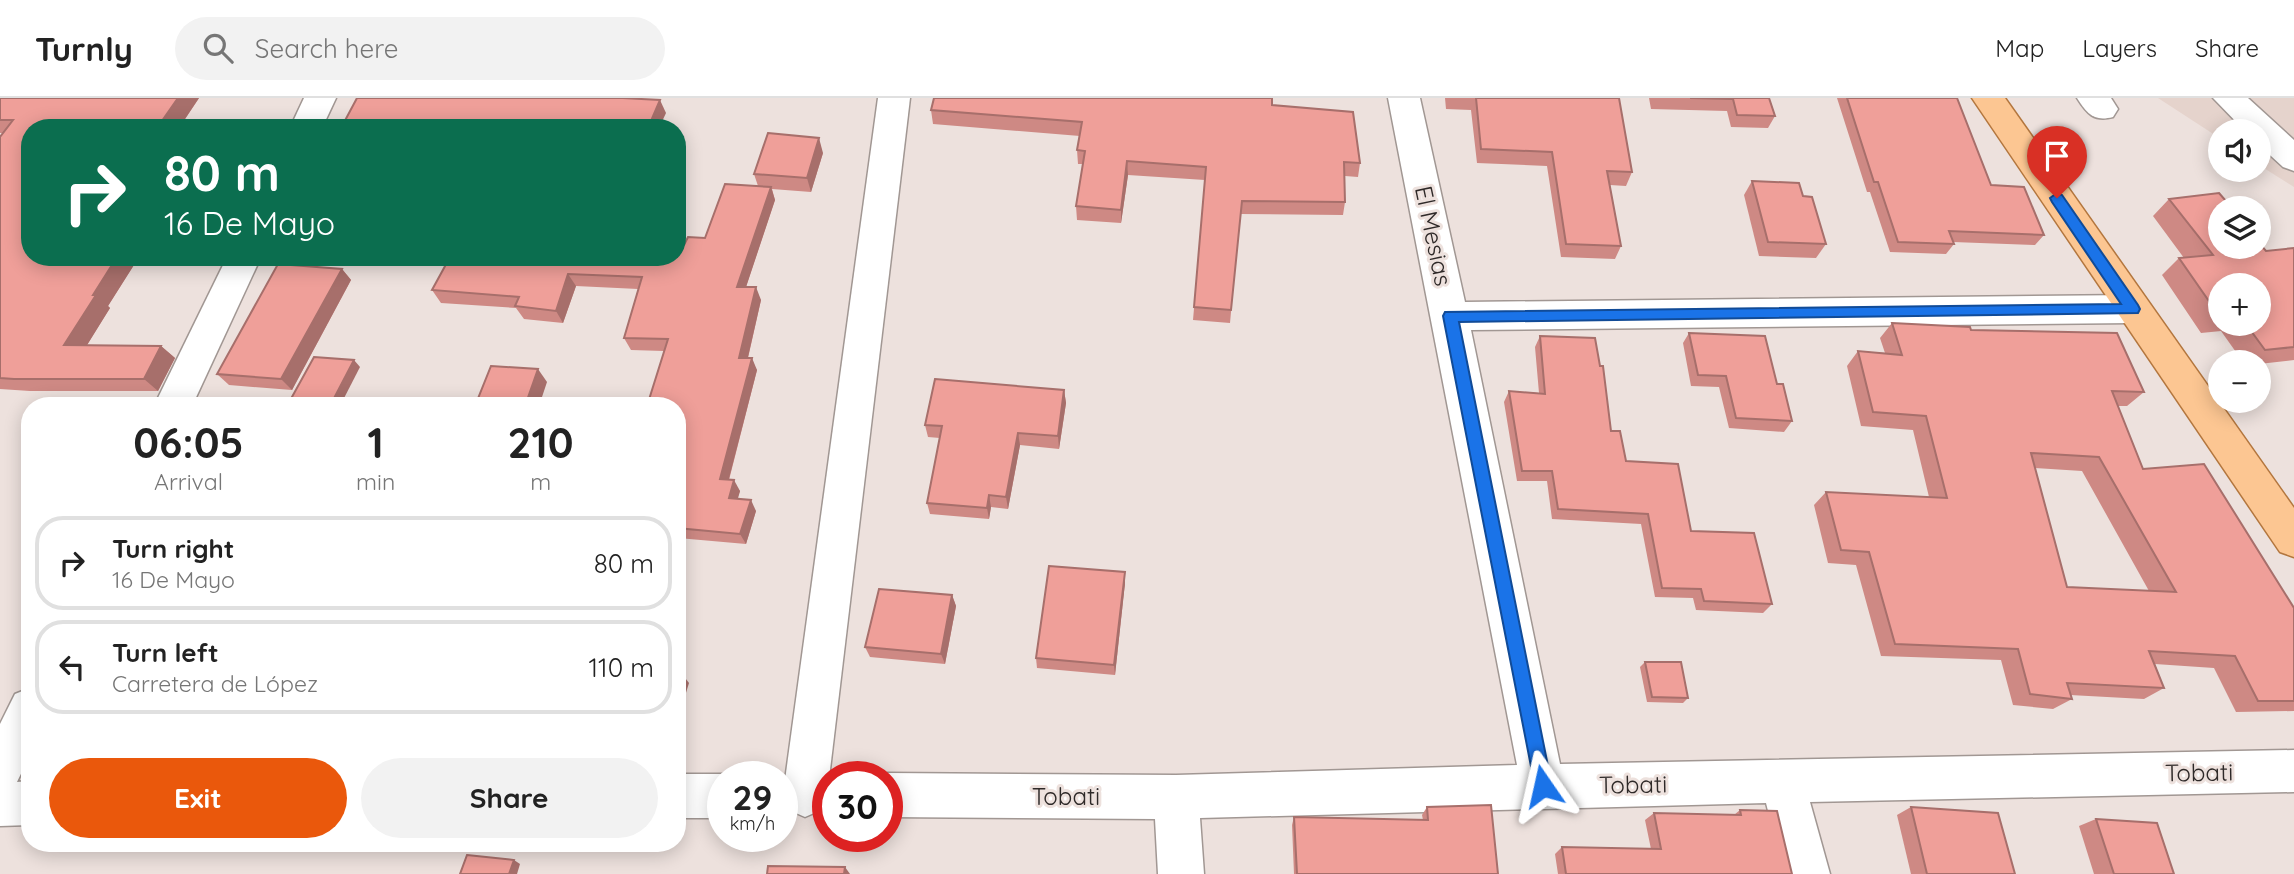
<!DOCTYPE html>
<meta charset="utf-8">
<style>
body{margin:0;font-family:Quicksand,sans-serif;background:#f2f2f2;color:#222;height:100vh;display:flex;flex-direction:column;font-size:26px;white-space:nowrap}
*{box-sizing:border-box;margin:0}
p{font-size:23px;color:#767676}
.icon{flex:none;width:38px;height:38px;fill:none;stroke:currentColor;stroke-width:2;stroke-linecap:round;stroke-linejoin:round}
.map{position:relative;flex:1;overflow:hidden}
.drawer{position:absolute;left:21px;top:299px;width:665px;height:455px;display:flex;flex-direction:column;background:#fff;border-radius:28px;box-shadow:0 4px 18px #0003}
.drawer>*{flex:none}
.banner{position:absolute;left:21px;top:21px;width:665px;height:147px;border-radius:28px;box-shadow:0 4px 18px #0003;background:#0b6e4f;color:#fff;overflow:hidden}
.buttons{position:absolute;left:2208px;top:21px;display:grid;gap:14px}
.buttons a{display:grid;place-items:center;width:63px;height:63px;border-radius:50%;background:#fff;box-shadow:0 4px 18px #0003;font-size:35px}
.speed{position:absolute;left:707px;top:663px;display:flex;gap:14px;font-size:35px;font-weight:700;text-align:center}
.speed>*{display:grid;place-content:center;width:91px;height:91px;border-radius:50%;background:#fff;box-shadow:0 4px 18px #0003;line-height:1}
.speed small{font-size:18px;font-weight:400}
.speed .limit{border:10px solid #d22;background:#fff;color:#111}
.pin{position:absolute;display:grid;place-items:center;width:60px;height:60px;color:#fff;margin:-72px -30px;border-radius:50% 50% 50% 0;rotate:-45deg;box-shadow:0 0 7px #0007}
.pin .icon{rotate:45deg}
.me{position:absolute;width:77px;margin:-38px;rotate:349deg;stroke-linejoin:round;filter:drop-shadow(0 0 5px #0008)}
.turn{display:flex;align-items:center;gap:24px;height:147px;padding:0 28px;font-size:32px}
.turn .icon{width:91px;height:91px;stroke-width:2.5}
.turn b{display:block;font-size:49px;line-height:60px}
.eta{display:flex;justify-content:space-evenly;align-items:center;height:119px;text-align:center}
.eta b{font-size:42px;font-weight:700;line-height:49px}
.primary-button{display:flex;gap:14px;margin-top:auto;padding:14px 28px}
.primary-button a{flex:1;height:80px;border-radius:42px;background:#ea580c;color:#fff;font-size:28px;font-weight:700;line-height:80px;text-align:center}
.primary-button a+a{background:#f2f2f2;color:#222}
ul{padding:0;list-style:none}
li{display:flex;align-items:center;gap:21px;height:94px;margin:0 14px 10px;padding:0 14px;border:4px solid #e0e0e0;border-radius:28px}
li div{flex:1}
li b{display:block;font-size:26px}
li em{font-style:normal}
header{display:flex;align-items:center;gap:42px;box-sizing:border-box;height:98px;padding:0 35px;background:#fff;border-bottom:2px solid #e0e0e0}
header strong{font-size:33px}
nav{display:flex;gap:38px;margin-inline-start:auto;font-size:24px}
.search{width:490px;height:63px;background:#f2f2f2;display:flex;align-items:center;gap:18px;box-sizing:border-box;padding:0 24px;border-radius:38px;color:#767676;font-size:26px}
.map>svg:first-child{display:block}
.built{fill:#e5d3cc}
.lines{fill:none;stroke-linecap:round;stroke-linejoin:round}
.minor-casing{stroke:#a19793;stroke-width:3}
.major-casing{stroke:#b3763e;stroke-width:3}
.minor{fill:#fff;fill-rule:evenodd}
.major{fill:#fcc692;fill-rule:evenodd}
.wall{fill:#ce8984;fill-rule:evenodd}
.shaded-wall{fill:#a76f6b}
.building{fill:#ef9f99;stroke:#a76f6b;stroke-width:2;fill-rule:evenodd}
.route{fill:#1a73e8;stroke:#114b97;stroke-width:2}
.labels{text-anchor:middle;stroke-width:6;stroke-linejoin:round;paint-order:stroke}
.street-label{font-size:24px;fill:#2e2928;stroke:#ede1dd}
</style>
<header>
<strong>Turnly</strong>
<div class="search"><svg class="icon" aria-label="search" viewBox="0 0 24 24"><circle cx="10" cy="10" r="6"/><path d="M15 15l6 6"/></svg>Search here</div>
<nav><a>Map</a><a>Layers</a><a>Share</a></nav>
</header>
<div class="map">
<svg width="2294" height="776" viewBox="0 0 2294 776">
<rect width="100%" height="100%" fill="#ede1dd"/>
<path class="built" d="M 2158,0 L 2294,0 L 2294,89 L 2259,67 L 2259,33 L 2221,33 L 2221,41 Z"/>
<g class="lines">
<defs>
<g id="minor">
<path d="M 304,0 L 336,0 L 322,30 L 290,30 Z"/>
<path d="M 878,0 L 910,0 L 827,697 L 821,712 L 805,719 L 789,712 L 783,697 Z"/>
<path d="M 1388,0 L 1420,0 L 1465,204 L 2133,197 L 2145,201 L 2151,211 L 2145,221 L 2133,225 L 1471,232 L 1560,666 L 2294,652 L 2294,694 L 1810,704 L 1830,776 L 1784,776 L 1766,705 L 1200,720 L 1204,776 L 1158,776 L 1155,721 L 887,719 L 887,679 L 878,679 L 887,675 L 1176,677 L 1517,667 Z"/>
<path d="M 2077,0 L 2111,0 L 2118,11 L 2113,19 C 2094,24 2087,16 2077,0 Z"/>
<path d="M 2213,0 L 2248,0 L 2294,42 L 2294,73 L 2283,69 L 2259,47 L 2259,33 L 2245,33 Z"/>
<path d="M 227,159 L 261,159 L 192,308 L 154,308 Z"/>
<path d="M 30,590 L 30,657 L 17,684 L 30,683 L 30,727 L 0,728 L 0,626 L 15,596 Z"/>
<path d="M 677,676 L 723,676 L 730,679 L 723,679 L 723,720 L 677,720 Z"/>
</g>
<path id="major" d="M 1972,0 L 2005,0 L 2294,410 L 2294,459 L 2280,454 Z"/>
</defs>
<use href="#minor" class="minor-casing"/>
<use href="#major" class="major-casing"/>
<use href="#minor" class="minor"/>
<use href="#major" class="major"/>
</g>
<g class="wall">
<path d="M 0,0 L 199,0 L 179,30 L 30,30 L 30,159 L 139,159 L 108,208 L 110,210 L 87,247 L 161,248 L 175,260 L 158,293 L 30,293 L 0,291 L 0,39 L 3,35 L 0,35 Z"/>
<path d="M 1445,0 L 1619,0 L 1632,74 L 1626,88 L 1610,87 L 1621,148 L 1615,161 L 1561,159 L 1547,68 L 1477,65 L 1471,12 L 1446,11 Z"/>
<path d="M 1649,0 L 1769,0 L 1775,18 L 1768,30 L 1731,29 L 1727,13 L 1651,11 Z"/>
<path d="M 1837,0 L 1957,0 L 1991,87 L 2044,137 L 2035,147 L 1953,144 L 1954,146 L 1946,156 L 1890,154 L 1870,94 L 1867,94 Z"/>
<path d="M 1272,7 L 1360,65 L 1358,79 L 1345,78 L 1345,104 L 1343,117 L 1240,116 L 1230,225 L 1193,222 L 1205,82 L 1128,77 L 1121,125 L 1077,122 L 1076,108 L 1083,66 L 1078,66 L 1077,52 L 1080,38 L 933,26 L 931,12 Z"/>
<path d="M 823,55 L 811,94 L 772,91 L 775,102 L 746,189 L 761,202 L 748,260 L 757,272 L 729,382 L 740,393 L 737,401 L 756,413 L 746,446 L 678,440 L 677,442 L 677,308 L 664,253 L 631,252 L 624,240 L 638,191 L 576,188 L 563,225 L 524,221 L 516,210 L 441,205 L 432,192 L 684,147 L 705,140 L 758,88 L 754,76 Z"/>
<path d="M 1752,83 L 1803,98 L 1826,146 L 1816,160 L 1759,158 L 1744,97 Z"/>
<path d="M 2169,101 L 2266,153 L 2294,150 L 2294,262 L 2259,266 L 2259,264 L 2243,264 L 2221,233 L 2201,235 L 2162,177 L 2179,160 L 2184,160 L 2153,118 ZM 2221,187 L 2259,226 L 2221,226 Z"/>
<path d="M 342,171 L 351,182 L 292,292 L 229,287 L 217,276 Z"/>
<path d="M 1892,225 L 1971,232 L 2144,294 L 2127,308 L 2118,308 L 2143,371 L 2294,510 L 2294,613 L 2236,614 L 2214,570 L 2155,566 L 2164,590 L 2144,601 L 2070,597 L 2072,601 L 2053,611 L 2013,607 L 2001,562 L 1881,558 L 1856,467 L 1828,465 L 1814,407 L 1826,394 L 1929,399 L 1913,332 L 1861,328 L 1847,268 L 1858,253 L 1885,255 L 1880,240 ZM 2035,370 L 2082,373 L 2149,493 L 2067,489 Z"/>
<path d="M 1689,235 L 1777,286 L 1792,323 L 1784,334 L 1729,330 L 1719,289 L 1691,288 L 1683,245 Z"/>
<path d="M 1540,238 L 1611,333 L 1626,363 L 1691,433 L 1772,506 L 1763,515 L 1696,512 L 1693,500 L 1655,499 L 1641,426 L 1552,421 L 1547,383 L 1517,383 L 1504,304 L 1509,293 L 1539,295 L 1535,249 Z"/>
<path d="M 1064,292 L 1066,305 L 1059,351 L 1020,347 L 1008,411 L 991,409 L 989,421 L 930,416 L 927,405 L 940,340 L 928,339 L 925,327 Z"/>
<path d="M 1125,485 L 1115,577 L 1037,570 L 1036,560 Z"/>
<path d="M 952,497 L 956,508 L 945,566 L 870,559 L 865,549 Z"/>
<path d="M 1645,564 L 1688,600 L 1683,605 L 1647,604 L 1640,569 Z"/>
<path d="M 1427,709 L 1498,776 L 1294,776 L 1292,727 L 1294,719 L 1423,722 L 1422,717 Z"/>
<path d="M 1911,709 L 2015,776 L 1911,776 L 1897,717 Z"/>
<path d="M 1740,712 L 1792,776 L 1558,776 L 1555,756 L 1562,749 L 1651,751 L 1645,722 L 1654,715 L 1734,717 Z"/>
<path d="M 2096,721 L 2174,776 L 2094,776 L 2079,728 Z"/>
</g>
<g class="shaded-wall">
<path d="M 178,0 L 199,0 L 179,30 L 157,30 Z"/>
<path d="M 660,2 L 666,15 L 659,30 L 648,30 Z"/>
<path d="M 819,40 L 823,55 L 811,94 L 807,80 Z"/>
<path d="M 1127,63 L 1128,77 L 1121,125 L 1121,112 Z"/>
<path d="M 771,89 L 775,102 L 742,201 L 737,189 Z"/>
<path d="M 117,159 L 139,159 L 108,208 L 110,210 L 79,260 L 64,247 L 93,197 Z"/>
<path d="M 342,171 L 351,182 L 292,292 L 281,281 Z"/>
<path d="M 568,176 L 576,188 L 563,225 L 556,213 Z"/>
<path d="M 756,189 L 761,202 L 745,272 L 739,260 Z"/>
<path d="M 161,248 L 175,260 L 158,293 L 144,281 Z"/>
<path d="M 752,260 L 757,272 L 726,392 L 720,381 Z"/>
<path d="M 354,262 L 360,269 L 340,308 L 330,308 Z"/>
<path d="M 538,271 L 547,284 L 539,308 L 525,308 Z"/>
<path d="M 1064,292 L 1066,305 L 1059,351 L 1058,338 Z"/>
<path d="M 1018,335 L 1020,347 L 1008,411 L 1006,399 Z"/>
<path d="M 734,382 L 740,393 L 735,411 L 729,400 Z"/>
<path d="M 989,397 L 991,409 L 989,421 L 987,410 Z"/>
<path d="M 751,402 L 756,413 L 746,446 L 740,436 Z"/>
<path d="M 1125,474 L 1125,485 L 1115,577 L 1114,567 Z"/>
<path d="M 952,497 L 956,508 L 945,566 L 941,556 Z"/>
<path d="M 677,545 L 684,554 L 677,581 Z"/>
<path d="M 682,576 L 689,585 L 677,624 L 677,590 Z"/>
<path d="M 514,762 L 520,766 L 517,776 L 509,776 Z"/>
<path d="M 845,769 L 850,776 L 844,776 Z"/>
</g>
<g class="building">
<path d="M 0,0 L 178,0 L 157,30 L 30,30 L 30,159 L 117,159 L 93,197 L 96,197 L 64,247 L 161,248 L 144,281 L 14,281 L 0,280 L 0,39 L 13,22 L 0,22 Z"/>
<path d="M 357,0 L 623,0 L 660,2 L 648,30 L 341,30 Z"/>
<path d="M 934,0 L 1272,0 L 1272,7 L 1353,14 L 1360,65 L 1344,64 L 1345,104 L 1242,103 L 1231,212 L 1194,209 L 1206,69 L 1127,63 L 1121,112 L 1076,108 L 1085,53 L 1077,52 L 1082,24 L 931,12 Z"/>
<path d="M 1476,0 L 1619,0 L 1632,74 L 1607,73 L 1621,148 L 1566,146 L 1552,54 L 1481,51 Z"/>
<path d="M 1690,0 L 1769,0 L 1775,18 L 1737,17 L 1733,1 Z"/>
<path d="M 1847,0 L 1957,0 L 1991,87 L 2024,89 L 2044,137 L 1949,133 L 1954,146 L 1898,144 L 1878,84 L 1874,84 Z"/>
<path d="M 768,35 L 819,40 L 807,80 L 754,76 Z"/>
<path d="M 1752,83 L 1799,85 L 1803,98 L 1812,99 L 1826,146 L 1768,144 Z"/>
<path d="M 725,86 L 771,89 L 737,189 L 756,189 L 739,260 L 752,260 L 720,381 L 734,382 L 729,400 L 751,402 L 740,436 L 677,430 L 677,308 L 647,308 L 668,241 L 624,240 L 642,179 L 568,176 L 556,213 L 515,208 L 519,199 L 432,192 L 450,159 L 677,159 L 677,147 L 684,147 L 688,139 L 705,140 Z"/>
<path d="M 2219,95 L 2232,110 L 2221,110 L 2221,149 L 2259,149 L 2259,145 L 2266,153 L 2294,150 L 2294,249 L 2265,252 L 2246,226 L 2259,226 L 2259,187 L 2221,187 L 2221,219 L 2220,219 L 2179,160 L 2213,157 L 2169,101 Z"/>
<path d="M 278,166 L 342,171 L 281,281 L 217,276 Z"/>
<path d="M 1892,225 L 1970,229 L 1971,232 L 2117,235 L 2144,294 L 2112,293 L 2143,371 L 2204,366 L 2294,510 L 2294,603 L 2258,603 L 2235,558 L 2149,553 L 2164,590 L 2067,585 L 2072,601 L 2030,596 L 2018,551 L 1895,546 L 1869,454 L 1841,452 L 1826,394 L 1947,400 L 1926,318 L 1873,314 L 1858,253 L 1902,257 ZM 2031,355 L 2099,359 L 2176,494 L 2067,489 Z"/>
<path d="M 1689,235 L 1765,238 L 1777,286 L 1783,286 L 1792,323 L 1736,320 L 1726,278 L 1698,277 Z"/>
<path d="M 1540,238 L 1595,240 L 1600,268 L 1603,268 L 1611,333 L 1620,333 L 1626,363 L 1678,366 L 1691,433 L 1754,435 L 1772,506 L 1704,503 L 1701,491 L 1662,490 L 1648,416 L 1558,411 L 1552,373 L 1522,373 L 1509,293 L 1545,296 Z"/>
<path d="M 314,259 L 354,262 L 330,308 L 287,308 Z"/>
<path d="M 491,268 L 538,271 L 525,308 L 475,308 Z"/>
<path d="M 935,281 L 1064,292 L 1058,338 L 1018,335 L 1006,399 L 989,397 L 987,410 L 927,405 L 942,328 L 925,327 Z"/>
<path d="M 1049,468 L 1125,474 L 1114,567 L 1036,560 Z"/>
<path d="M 879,491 L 952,497 L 941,556 L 865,549 Z"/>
<path d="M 1645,564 L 1681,564 L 1688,600 L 1652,599 Z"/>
<path d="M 677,575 L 682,576 L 677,590 Z"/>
<path d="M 1491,707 L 1498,776 L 1297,776 L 1294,719 L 1428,722 L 1427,709 Z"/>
<path d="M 1911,709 L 1998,715 L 2015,776 L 1927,776 Z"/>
<path d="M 1740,712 L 1777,713 L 1792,776 L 1566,776 L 1562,749 L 1661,751 L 1654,715 L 1741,717 Z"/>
<path d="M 2096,721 L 2157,725 L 2174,776 L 2114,776 Z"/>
<path d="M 467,757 L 514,762 L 509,776 L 460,776 Z"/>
<path d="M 768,768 L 845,769 L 844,776 L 767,776 Z"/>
</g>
<path class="route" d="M 2057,95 L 2062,97 L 2138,207 L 2140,211 L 2138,215 L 1459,224 L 1552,688 L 1549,694 L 1543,696 L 1536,694 L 1443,218 L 1445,214 L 2121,206 L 2052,104 L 2050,100 Z"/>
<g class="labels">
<g class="street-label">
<text transform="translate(1433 138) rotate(78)" y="8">El Mesias</text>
<text transform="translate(2199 675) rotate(-1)" y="8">Tobati</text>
<text transform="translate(1633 687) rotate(-1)" y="8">Tobati</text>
<text x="1066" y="707">Tobati</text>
</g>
</g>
</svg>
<div class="buttons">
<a><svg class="icon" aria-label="sound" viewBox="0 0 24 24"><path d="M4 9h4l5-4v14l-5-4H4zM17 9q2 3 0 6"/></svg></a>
<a><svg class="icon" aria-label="layers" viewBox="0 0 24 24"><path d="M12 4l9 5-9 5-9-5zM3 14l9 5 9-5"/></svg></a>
<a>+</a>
<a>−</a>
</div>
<div class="speed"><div>29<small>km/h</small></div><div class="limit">30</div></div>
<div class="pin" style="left:2057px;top:100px;background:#d93025"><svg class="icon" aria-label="arrive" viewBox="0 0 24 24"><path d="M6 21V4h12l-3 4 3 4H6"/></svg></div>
<svg class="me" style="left:1543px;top:688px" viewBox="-20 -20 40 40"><path d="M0-17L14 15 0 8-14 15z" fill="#1a73e8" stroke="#fff" stroke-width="4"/></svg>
<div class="banner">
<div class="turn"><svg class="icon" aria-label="right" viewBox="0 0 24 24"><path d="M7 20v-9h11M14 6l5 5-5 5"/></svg><div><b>80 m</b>16 De Mayo</div></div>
</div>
<section class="drawer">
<div class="eta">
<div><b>06:05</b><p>Arrival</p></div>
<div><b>1</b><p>min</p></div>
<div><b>210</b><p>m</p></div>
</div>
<ul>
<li><svg class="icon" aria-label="right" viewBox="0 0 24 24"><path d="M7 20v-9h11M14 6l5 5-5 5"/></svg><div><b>Turn right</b><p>16 De Mayo</p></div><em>80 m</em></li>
<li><svg class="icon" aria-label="left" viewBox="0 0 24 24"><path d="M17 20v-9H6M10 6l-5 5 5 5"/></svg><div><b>Turn left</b><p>Carretera de López</p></div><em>110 m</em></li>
</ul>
<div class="primary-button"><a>Exit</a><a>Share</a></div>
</section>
</div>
